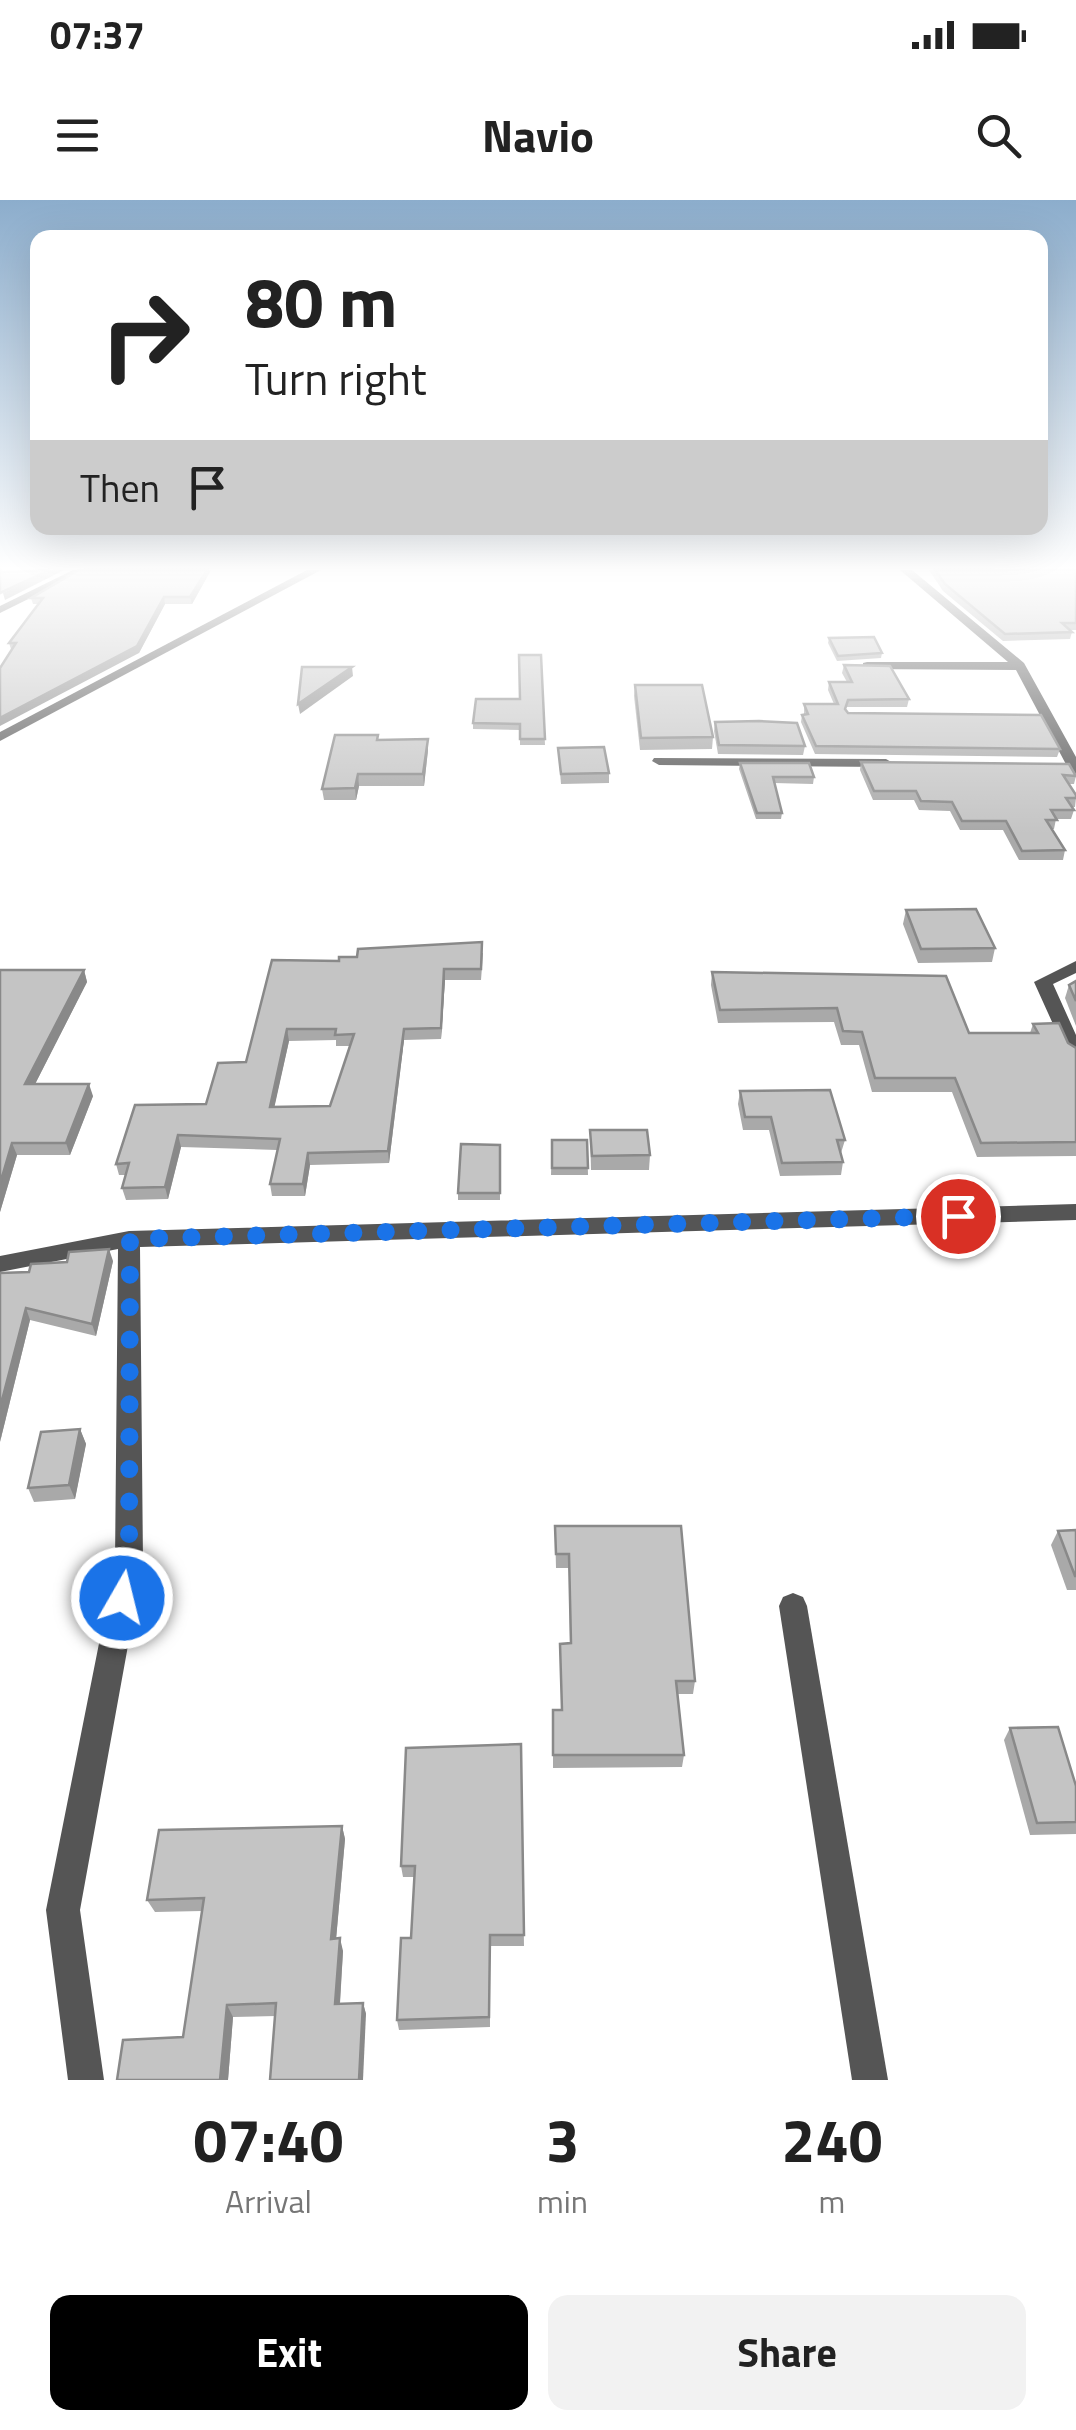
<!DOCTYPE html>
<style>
body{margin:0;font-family:"Titillium Web",sans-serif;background:#f2f2f2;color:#222;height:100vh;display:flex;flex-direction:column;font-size:38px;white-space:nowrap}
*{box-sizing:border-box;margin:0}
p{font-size:32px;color:#767676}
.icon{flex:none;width:55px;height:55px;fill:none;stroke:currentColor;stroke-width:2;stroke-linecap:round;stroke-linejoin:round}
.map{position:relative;height:1880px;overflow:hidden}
.details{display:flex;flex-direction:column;background:#fff;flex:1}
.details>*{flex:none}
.guide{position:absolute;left:30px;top:30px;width:1018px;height:305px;border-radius:20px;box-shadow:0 10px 40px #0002;background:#fff;color:#222;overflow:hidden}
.pin{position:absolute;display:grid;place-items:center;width:85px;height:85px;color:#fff;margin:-42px;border:5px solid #fff;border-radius:50%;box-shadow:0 2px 10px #0007}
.me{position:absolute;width:110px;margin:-55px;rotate:8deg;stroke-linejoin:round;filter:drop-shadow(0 0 8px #0008)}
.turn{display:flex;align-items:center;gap:35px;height:210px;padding:0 50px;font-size:45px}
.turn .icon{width:130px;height:130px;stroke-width:2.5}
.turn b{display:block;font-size:70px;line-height:85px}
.then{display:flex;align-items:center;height:95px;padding:0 50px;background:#0003;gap:20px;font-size:38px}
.eta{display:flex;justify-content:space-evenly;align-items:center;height:170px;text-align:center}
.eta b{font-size:60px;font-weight:700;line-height:70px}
.button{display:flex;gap:20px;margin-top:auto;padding:20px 50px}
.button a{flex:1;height:115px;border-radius:20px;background:#000;color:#fff;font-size:40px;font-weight:700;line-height:115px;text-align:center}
.button a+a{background:#f2f2f2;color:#222}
.status{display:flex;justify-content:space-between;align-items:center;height:70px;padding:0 50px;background:#fff;direction:ltr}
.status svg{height:28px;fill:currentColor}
header{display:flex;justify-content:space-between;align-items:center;height:130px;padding:0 50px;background:#fff;font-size:45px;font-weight:700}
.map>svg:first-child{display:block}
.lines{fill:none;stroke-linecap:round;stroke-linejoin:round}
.street{fill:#555;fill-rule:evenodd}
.wall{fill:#a9a9a9;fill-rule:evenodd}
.shaded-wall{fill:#898989}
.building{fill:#c4c4c4;stroke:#898989;stroke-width:2.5;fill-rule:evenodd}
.route{stroke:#1a73e8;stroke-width:18;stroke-dasharray:0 32.4}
</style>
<div class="status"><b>07:37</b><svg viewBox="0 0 49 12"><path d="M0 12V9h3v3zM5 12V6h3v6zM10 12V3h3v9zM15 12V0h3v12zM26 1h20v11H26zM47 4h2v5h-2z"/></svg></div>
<header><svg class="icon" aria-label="menu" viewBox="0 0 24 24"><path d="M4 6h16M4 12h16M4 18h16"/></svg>Navio<svg class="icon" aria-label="search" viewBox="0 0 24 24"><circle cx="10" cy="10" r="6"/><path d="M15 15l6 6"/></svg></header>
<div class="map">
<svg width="1076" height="1880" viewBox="0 0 1076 1880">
<rect width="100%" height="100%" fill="#fff"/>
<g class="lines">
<g class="street">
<path d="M 73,370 L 87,370 L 0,413 L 0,406 Z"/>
<path d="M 307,370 L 321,370 L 0,541 L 0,532 Z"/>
<path d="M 900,370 L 912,370 L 1024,463 L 1076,557 L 1076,574 L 1069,570 L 1016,470 L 863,469 L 863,463 L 867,462 L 1008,462 Z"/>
<path d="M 654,558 L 886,559 L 893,563 L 886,567 L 659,565 L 652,561 Z"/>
<path d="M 1076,761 L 1076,773 L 1053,784 L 1076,835 L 1076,861 L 1067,855 L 1034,782 Z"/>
<path d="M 1076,1004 L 1076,1020 L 140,1047 L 143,1363 L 80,1710 L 104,1880 L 68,1880 L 46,1710 L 115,1363 L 118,1049 L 0,1072 L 0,1056 L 129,1031 Z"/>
<path d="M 793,1393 L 803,1397 L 807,1406 L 888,1880 L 852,1880 L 779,1406 L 783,1397 Z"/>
</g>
</g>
<g class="wall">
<path d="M 79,370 L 211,370 L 192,404 L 165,404 L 139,453 L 11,449 L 9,443 L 38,404 L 33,404 L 31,398 Z"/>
<path d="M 929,370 L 1076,370 L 1076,430 L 1070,430 L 1072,432 L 1070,439 L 1003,441 L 943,391 Z"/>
<path d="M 829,438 L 882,453 L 881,458 L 837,461 L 828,443 Z"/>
<path d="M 541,455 L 545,545 L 520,545 L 520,530 L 473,529 L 473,523 L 520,499 Z"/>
<path d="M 844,465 L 909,499 L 907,507 L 846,507 L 845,510 L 848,513 L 1060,549 L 1057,557 L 815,554 L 801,522 L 802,515 L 804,515 L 804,504 L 834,504 L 828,490 L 829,482 L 847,482 L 842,473 Z"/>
<path d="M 635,485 L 713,537 L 712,549 L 640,550 L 634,496 Z"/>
<path d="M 715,522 L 805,546 L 803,555 L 718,554 L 714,531 Z"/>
<path d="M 378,540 L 428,550 L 424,586 L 359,586 L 356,600 L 324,600 L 322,589 Z"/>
<path d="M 558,548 L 609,573 L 609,583 L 561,584 Z"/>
<path d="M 861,562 L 1076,576 L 1074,584 L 1069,584 L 1076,598 L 1075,607 L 1072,607 L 1074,610 L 1071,619 L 1056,619 L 1054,629 L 1052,629 L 1065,650 L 1063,660 L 1019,660 L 1003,630 L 960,630 L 950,611 L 919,610 L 914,600 L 873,600 L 860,570 Z"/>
<path d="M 740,563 L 814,577 L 813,584 L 774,583 L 782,613 L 781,619 L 756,619 L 739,569 Z"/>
<path d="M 906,710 L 995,748 L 992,762 L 918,763 L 903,724 Z"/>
<path d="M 483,753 L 481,780 L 445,780 L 441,839 L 404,840 L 389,963 L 310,965 L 305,996 L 272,996 L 270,984 L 277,950 L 181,947 L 168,999 L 126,1000 L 122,988 L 126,975 L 119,975 L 116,964 L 206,904 L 339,761 ZM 336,840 L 336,846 L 350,846 L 330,906 L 274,907 L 289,841 Z"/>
<path d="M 0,770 L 84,770 L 87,782 L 35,884 L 93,896 L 70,955 L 17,955 L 0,1012 Z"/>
<path d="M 712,772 L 969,833 L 1030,833 L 1033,824 L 1076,848 L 1076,956 L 977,957 L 952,892 L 872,892 L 859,845 L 841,845 L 834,822 L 718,823 L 711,785 Z"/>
<path d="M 1076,781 L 1076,826 L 1065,798 L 1069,785 Z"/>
<path d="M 740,891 L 845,940 L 841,953 L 843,962 L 841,975 L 780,976 L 769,930 L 743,930 L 738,904 Z"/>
<path d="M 590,930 L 650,955 L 649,970 L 591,970 Z"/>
<path d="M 552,940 L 587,940 L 588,975 L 551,975 Z"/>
<path d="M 500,945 L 500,1000 L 458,1000 L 458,993 Z"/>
<path d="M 113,1061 L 96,1136 L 30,1120 L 0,1242 L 29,1072 Z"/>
<path d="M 80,1229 L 86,1244 L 75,1299 L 34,1302 L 28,1288 Z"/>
<path d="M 555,1326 L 695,1481 L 693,1494 L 678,1494 L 684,1555 L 682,1567 L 553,1568 L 553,1510 L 561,1510 L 570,1443 L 569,1368 L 556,1368 Z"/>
<path d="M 1076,1330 L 1076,1390 L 1067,1390 L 1051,1345 L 1058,1331 Z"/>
<path d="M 1010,1528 L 1076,1586 L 1076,1634 L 1030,1635 L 1004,1540 Z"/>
<path d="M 521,1544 L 524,1746 L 490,1746 L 490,1827 L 399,1830 L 397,1820 L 411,1738 L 414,1677 L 403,1677 L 401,1666 Z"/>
<path d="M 342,1626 L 345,1639 L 336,1739 L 343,1751 L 340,1804 L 363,1803 L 366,1814 L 233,1817 L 228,1880 L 117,1880 L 183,1837 L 202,1711 L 155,1712 L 147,1700 Z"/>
</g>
<g class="shaded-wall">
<path d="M 50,370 L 64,370 L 5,400 L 3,393 Z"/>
<path d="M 207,370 L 211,370 L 192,404 L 190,397 Z"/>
<path d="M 164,397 L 165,404 L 139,453 L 0,526 L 0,518 Z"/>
<path d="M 352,467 L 353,476 L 300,514 L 298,504 Z"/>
<path d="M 428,539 L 428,550 L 424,586 L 423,574 Z"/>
<path d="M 358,574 L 359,586 L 356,600 L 355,588 Z"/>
<path d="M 444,769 L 445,780 L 441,839 L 441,828 Z"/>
<path d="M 84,770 L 87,782 L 29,896 L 25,884 Z"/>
<path d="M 287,829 L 289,841 L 272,918 L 270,907 Z"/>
<path d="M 404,829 L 404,840 L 389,963 L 388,951 Z"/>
<path d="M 89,884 L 93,896 L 70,955 L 66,943 Z"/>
<path d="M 178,935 L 181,947 L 168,999 L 165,987 Z"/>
<path d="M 12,943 L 17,955 L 0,1012 L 0,984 Z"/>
<path d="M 308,953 L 310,965 L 305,996 L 303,984 Z"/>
<path d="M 109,1049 L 113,1061 L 96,1136 L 92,1124 Z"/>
<path d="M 26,1108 L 30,1120 L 0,1242 L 0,1208 Z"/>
<path d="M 80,1229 L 86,1244 L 75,1299 L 69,1285 Z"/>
<path d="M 342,1626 L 345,1639 L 335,1751 L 331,1739 Z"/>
<path d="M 340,1738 L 343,1751 L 339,1816 L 335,1804 Z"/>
<path d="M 363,1803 L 366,1814 L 363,1880 L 359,1880 Z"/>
<path d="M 227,1805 L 233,1817 L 228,1880 L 220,1880 Z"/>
</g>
<g class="building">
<path d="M 0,370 L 2,372 L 50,370 L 0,393 Z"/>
<path d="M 79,370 L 207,370 L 190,397 L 164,397 L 137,446 L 0,518 L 0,468 L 16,443 L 9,443 L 43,398 L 31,398 Z"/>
<path d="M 935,370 L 1076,370 L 1076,423 L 1062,423 L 1072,432 L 1005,434 L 945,384 Z"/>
<path d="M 874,437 L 882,453 L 838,456 L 829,438 Z"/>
<path d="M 519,455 L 541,455 L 545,539 L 520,539 L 520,524 L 473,523 L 476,499 L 520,499 Z"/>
<path d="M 844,465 L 890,466 L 909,499 L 848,500 L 845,509 L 848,513 L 1041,515 L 1060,549 L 816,546 L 802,515 L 808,514 L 804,504 L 838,504 L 829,482 L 852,482 Z"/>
<path d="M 302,467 L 352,467 L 298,504 Z"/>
<path d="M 635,485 L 702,485 L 713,537 L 641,538 Z"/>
<path d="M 759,521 L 797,523 L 805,546 L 719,545 L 715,522 Z"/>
<path d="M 335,535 L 378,535 L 377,540 L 428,539 L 423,574 L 358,574 L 355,588 L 322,589 Z"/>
<path d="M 604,547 L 609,573 L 561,574 L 558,548 Z"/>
<path d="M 861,562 L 1069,564 L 1076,576 L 1063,575 L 1076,595 L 1076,598 L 1066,598 L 1074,610 L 1051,610 L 1057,620 L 1046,620 L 1065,650 L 1022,651 L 1006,621 L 962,621 L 952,602 L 921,601 L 916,591 L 874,591 Z"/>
<path d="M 740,563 L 809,563 L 814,577 L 773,577 L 782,613 L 757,613 Z"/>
<path d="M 976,709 L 995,748 L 921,749 L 906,710 Z"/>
<path d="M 482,742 L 481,769 L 444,769 L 441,828 L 404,829 L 388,951 L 308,953 L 303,984 L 270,984 L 280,939 L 178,935 L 165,987 L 122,988 L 129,963 L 116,964 L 135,905 L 206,904 L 218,863 L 246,862 L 272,760 L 339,761 L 339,757 L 357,757 L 358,749 ZM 287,829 L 336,829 L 335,835 L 354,834 L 330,906 L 270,907 Z"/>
<path d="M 0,770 L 84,770 L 25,884 L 89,884 L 66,943 L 12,943 L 0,984 Z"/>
<path d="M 712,772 L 946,776 L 969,833 L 1038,833 L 1033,824 L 1059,823 L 1068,843 L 1076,848 L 1076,942 L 981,943 L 955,878 L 875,878 L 862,832 L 843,831 L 837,808 L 720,810 Z"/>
<path d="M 1076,781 L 1076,801 L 1069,785 Z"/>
<path d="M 830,890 L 845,940 L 837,940 L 843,962 L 782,963 L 771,917 L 745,917 L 740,891 Z"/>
<path d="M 590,930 L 647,930 L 650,955 L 592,956 Z"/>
<path d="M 552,940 L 587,940 L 588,968 L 552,968 Z"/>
<path d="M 461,944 L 500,945 L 500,993 L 458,993 Z"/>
<path d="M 109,1049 L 92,1124 L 26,1108 L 0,1208 L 0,1073 L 29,1072 L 31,1064 L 67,1062 L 69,1052 Z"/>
<path d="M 80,1229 L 69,1285 L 28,1288 L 41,1232 Z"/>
<path d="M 555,1326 L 681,1326 L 695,1481 L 676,1481 L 684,1555 L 553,1555 L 553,1510 L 562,1510 L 560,1444 L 571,1443 L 569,1354 L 556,1354 Z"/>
<path d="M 1076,1330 L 1076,1376 L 1075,1376 L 1058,1331 Z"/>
<path d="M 1058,1527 L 1076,1586 L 1076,1622 L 1037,1623 L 1010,1528 Z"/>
<path d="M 521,1544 L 524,1735 L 490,1735 L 489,1817 L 397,1820 L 401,1738 L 411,1738 L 415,1666 L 401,1666 L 406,1548 Z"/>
<path d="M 342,1626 L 331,1739 L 340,1738 L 335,1804 L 363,1803 L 359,1880 L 270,1880 L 276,1803 L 227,1805 L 220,1880 L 117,1880 L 123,1840 L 183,1837 L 204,1698 L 147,1700 L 159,1630 Z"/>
</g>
<linearGradient id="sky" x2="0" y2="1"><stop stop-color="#8cadcc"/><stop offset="0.58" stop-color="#fff"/><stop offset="1" stop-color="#fff" stop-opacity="0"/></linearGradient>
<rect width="1076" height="634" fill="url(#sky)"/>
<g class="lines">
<path class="route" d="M 122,1398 L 129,1364 L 130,1039 L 958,1016"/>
</g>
</svg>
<div class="pin" style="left:958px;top:1016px;background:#d93025"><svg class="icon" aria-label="arrive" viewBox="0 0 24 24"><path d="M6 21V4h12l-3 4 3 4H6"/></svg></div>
<svg class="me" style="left:122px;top:1398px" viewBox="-20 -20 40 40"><circle r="17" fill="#1a73e8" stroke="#fff" stroke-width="3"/><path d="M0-11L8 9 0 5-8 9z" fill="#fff"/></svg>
<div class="guide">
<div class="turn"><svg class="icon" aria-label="right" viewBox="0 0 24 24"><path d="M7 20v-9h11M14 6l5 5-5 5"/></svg><div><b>80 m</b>Turn right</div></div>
<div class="then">Then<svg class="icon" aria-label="arrive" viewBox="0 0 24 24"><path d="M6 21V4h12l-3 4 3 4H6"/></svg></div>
</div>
</div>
<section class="details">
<div class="eta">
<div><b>07:40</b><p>Arrival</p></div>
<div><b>3</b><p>min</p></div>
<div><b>240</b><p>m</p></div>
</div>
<div class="button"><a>Exit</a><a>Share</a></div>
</section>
